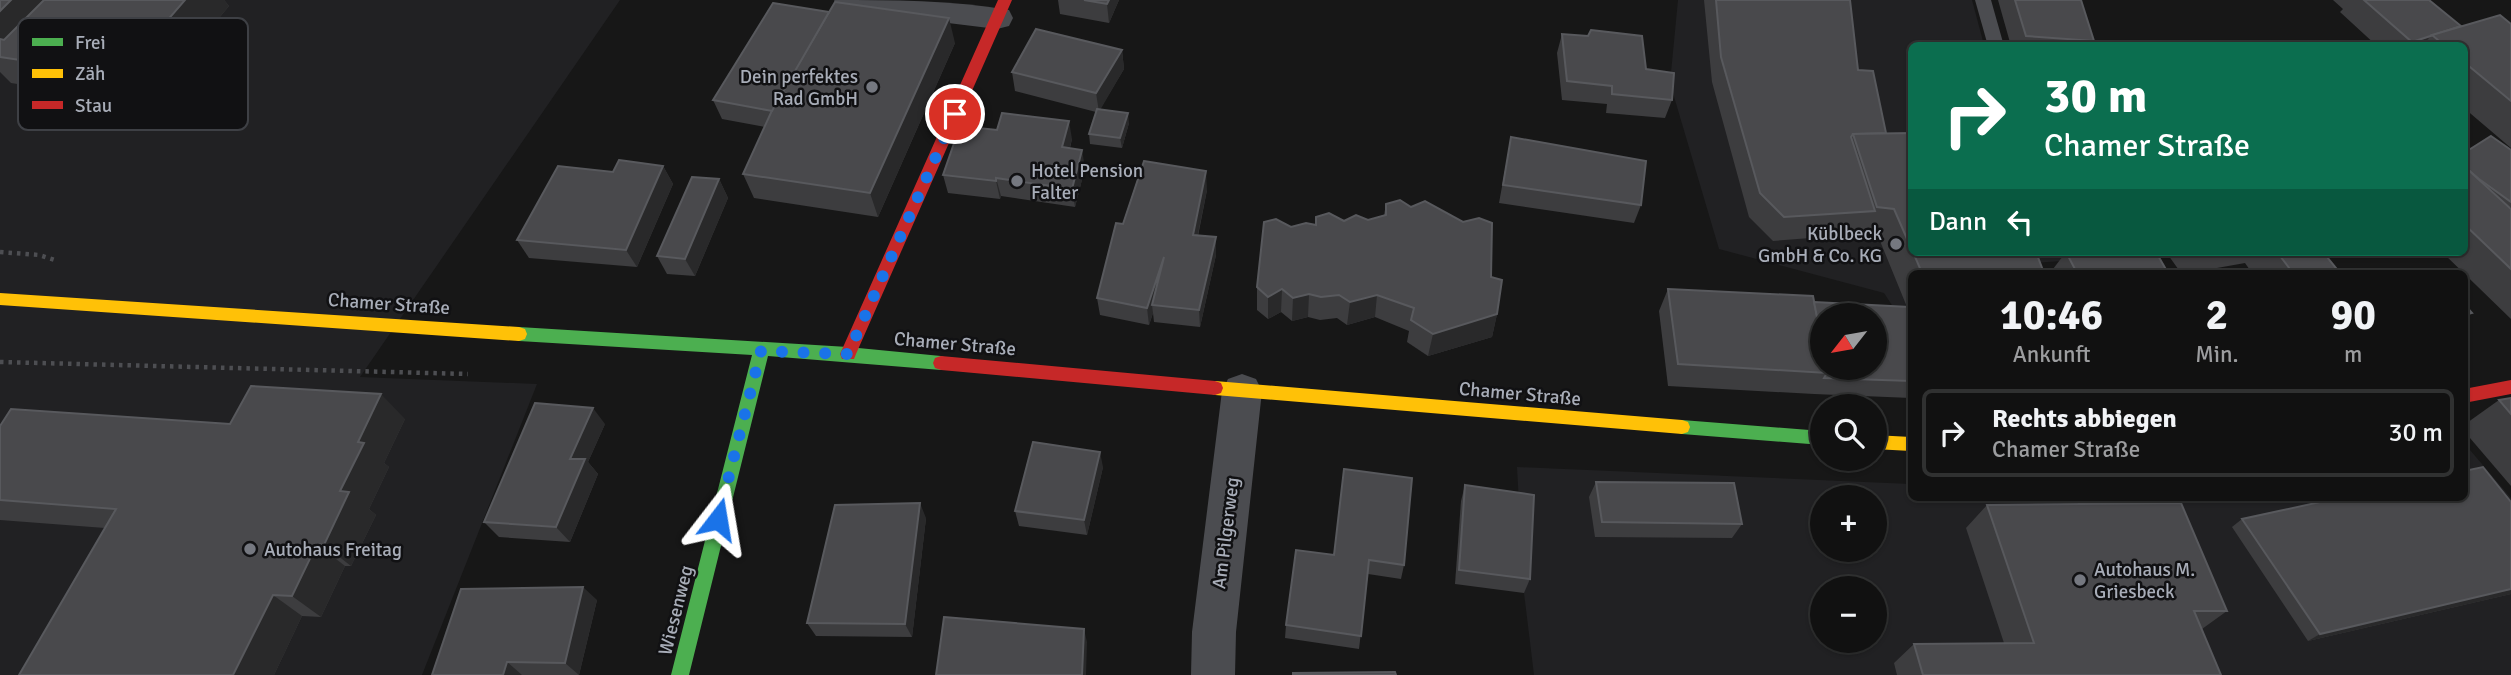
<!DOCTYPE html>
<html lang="de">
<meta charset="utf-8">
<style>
body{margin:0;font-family:Signika,sans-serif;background:#1a1a1a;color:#f1f3f6;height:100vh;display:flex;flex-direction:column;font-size:26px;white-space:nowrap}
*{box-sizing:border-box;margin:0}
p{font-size:23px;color:#9c9d9f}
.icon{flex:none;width:38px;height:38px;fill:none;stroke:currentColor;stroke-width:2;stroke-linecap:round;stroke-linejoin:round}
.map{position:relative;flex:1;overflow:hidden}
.panel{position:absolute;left:1908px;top:270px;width:560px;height:231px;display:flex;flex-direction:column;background:#111;border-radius:10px;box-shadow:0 2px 5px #0004,0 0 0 2px #303131}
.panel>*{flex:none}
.guide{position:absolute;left:1908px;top:42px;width:560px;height:214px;border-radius:10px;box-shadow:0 2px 5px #0004,0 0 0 2px #303131;background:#0b6e4f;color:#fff;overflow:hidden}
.needle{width:46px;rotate:239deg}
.controls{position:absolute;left:1810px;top:303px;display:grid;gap:14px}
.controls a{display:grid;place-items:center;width:77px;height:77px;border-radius:50%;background:#111;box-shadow:0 2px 5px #0004,0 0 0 2px #303131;font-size:35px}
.pin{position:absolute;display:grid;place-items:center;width:60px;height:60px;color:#fff;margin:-30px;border:4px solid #fff;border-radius:50%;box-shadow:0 2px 7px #0007}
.me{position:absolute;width:77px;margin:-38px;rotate:14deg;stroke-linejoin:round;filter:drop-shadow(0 0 5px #0008)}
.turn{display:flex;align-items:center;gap:24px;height:147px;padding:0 21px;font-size:32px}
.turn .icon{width:91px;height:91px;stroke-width:2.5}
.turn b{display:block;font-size:49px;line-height:60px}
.then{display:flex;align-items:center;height:66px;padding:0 21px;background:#0003;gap:14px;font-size:26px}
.eta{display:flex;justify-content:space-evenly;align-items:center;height:119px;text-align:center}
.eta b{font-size:42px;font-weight:700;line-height:49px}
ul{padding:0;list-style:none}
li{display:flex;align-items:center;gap:21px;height:88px;margin:0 14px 10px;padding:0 7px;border:4px solid #303131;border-radius:10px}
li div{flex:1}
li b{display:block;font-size:26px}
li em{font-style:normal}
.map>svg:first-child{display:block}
.built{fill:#212123;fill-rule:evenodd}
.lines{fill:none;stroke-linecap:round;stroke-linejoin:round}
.path{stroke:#4d4e52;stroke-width:4.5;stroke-dasharray:3.5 5;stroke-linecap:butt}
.lane{fill:#4b4c50;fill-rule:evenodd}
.street{fill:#4b4c50;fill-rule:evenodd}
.fast{fill:#4caf50;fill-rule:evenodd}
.slow{fill:#ffc107;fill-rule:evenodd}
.jam{fill:#c62828;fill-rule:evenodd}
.wall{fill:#3d3d3f}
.shaded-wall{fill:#29292a}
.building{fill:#49494c;stroke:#58595d;stroke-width:2}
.route{stroke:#1a73e8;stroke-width:12;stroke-dasharray:0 21.6}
.poi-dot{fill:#757880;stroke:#111113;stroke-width:2.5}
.labels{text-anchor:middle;stroke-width:5;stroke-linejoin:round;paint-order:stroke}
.poi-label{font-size:19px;fill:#a8adb8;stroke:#111113;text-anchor:start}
.street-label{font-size:19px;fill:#a8adb8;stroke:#111113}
.key{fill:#111113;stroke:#3e4045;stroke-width:2}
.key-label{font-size:19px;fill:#a8adb8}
</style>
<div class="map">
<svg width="2511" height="675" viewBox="0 0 2511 675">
<rect width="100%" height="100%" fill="#171717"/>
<g class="built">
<path d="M 0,0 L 620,0 L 360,377 L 537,384 L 422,675 L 0,675 Z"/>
<path d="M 1678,0 L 1972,0 L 1984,45 L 1911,46 L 1911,252 L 2097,252 L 2099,258 L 1911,273 L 1909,331 L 1884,293 L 1719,249 L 1670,83 Z"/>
<path d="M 2464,443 L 2511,498 L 2511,675 L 1534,675 L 1524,593 L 1517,467 L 1911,484 L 1911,497 L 2464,497 ZM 1822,497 L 1874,497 L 1874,550 L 1822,550 ZM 1822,588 L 1874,588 L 1874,640 L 1822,640 Z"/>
</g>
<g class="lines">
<g class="path">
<path d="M 0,252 L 39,255 L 58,261"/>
<path d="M 0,362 L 468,374"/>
</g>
<path class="lane" d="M 1975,0 L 1991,0 L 2004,46 L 1988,46 Z"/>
<g class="street">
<path d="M 834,0 C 891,0 953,0 1009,10 L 1013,18 L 1009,26 L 997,29 L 850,11 L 839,8 Z"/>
<path d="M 1242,374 L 1256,379 L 1262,391 L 1236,632 L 1235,675 L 1191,675 L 1192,632 L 1222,391 L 1228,379 Z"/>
</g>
<g class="fast">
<path d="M 519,327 L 848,347 L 941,356 L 947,358 L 949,363 L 947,368 L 941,370 L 768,356 L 689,675 L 671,675 L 752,355 L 519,341 L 513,339 L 511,334 L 513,329 Z"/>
<path d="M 1682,420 L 1822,431 L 1822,445 L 1682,434 L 1676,432 L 1674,427 L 1676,422 Z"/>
</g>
<g class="slow">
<path d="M 0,293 L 519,327 L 525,329 L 527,334 L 525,339 L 519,341 L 0,305 Z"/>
<path d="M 1215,381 L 1682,420 L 1688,422 L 1690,427 L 1688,432 L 1682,434 L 1215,395 L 1209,393 L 1207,388 L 1209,383 Z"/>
<path d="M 1874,435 L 1911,437 L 1911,451 L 1874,449 Z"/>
</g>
<g class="jam">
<path d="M 998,0 L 1012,0 L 856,354 L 854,359 L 842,359 L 840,354 Z"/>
<path d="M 941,356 L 1215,381 L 1221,383 L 1223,388 L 1221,393 L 1215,395 L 941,370 L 935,368 L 933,363 L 935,358 Z"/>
<path d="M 2511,380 L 2511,394 L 2464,403 L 2464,389 Z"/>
</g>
</g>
<g class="wall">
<path d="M 0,0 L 224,0 L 229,6 L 147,104 L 11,83 L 0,72 Z"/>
<path d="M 1058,0 L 1119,0 L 1109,23 L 1060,14 Z"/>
<path d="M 1704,0 L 1850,0 L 1858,70 L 1886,133 L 1911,133 L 1911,252 L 2036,252 L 2044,273 L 1911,273 L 1911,398 L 1814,394 L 1668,386 L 1659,311 L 1668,289 L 1814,302 L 1907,307 L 1878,236 L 1862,234 L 1773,241 L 1749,217 L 1712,82 Z"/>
<path d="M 1998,0 L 2081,0 L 2094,41 L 2091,46 L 2011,46 Z"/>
<path d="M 2333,0 L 2429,0 L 2461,26 L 2511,24 L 2511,148 L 2464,108 L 2464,46 L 2377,46 L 2340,12 L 2343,9 Z"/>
<path d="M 1562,34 L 1646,69 L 1672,100 L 1665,118 L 1606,113 L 1607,104 L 1562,100 L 1557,53 Z"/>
<path d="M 955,43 L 878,217 L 754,198 L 743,174 L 765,127 L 722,119 L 713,100 Z"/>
<path d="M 1122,50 L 1124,69 L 1100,109 L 1129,123 L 1122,148 L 1090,144 L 1089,134 L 1096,112 L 1015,91 L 1012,72 Z"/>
<path d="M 1511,137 L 1641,205 L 1634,223 L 1499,203 Z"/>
<path d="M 1072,139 L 1070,148 L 1085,168 L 1075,207 L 1001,196 L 1000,199 L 948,193 L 943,175 Z"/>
<path d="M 2511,150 L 2511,207 L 2510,208 L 2511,209 L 2511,319 L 2442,252 L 2464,252 L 2464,153 Z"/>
<path d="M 663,166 L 673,184 L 637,267 L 529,258 L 517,240 L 613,172 Z"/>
<path d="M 719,179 L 728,198 L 695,276 L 667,274 L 657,256 Z"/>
<path d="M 1207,190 L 1198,236 L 1216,237 L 1216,255 L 1200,327 L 1154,322 L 1153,313 L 1149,325 L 1100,315 L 1097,298 L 1123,224 Z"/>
<path d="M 1386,204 L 1491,277 L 1497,314 L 1492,337 L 1428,356 L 1407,342 L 1409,331 L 1375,317 L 1347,325 L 1337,318 L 1320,320 L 1308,317 L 1292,321 L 1281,312 L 1268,319 L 1257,310 L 1257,287 L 1291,227 L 1316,225 L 1344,221 L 1368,220 L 1384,215 Z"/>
<path d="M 2066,252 L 2168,273 L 2050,273 Z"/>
<path d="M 2166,252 L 2323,252 L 2340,273 L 2252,273 L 2245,263 L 2189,273 L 2181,273 Z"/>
<path d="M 2511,398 L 2511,486 L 2464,431 L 2464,425 L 2499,400 Z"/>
<path d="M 405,419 L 384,463 L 389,467 L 369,509 L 376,515 L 351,566 L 345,566 L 321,617 L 302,616 L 274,675 L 19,675 L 105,528 L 0,520 L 0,426 L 230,424 Z"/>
<path d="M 605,424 L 588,462 L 598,474 L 570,542 L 499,537 L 484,522 Z"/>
<path d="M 1103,467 L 1087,535 L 1019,526 L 1015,511 Z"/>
<path d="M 1596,482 L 1742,524 L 1732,538 L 1595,537 L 1589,497 Z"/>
<path d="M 1465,485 L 1530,579 L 1524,593 L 1455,584 L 1461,501 Z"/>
<path d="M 1987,505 L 2227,611 L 2202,629 L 2221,675 L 1897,675 L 1894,663 L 1914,644 L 2004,643 L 1966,528 Z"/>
<path d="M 926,518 L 912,637 L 816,636 L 807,623 Z"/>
<path d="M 2242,519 L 2511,594 L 2308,641 L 2232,527 Z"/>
<path d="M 1334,555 L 1404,565 L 1401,579 L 1368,574 L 1359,649 L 1285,638 L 1286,625 Z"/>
<path d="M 597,600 L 579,675 L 432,675 Z"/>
</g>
<g class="shaded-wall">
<path d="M 11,0 L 64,0 L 0,57 L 0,11 Z"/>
<path d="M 185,0 L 224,0 L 229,6 L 147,104 L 120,75 Z"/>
<path d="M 1109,0 L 1119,0 L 1109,23 L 1107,4 Z"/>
<path d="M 949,18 L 955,43 L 878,217 L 870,193 Z"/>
<path d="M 2430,37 L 2422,46 L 2409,46 L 2412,42 Z"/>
<path d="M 1122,50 L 1124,69 L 1099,112 L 1096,93 Z"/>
<path d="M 1128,113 L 1129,123 L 1122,148 L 1120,138 Z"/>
<path d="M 1069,121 L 1072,139 L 1065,165 L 1062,147 Z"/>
<path d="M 1082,150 L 1085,168 L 1075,207 L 1072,189 Z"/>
<path d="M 663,166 L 673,184 L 637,267 L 626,250 Z"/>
<path d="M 1206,171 L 1207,190 L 1194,253 L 1193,235 Z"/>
<path d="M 996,178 L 1001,196 L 1000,199 L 996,181 Z"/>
<path d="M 719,179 L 728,198 L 695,276 L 685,259 Z"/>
<path d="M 1216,237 L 1216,255 L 1200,327 L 1199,310 Z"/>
<path d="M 1164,257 L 1152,305 L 1153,313 L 1149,325 L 1147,308 Z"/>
<path d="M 1282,289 L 1281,312 L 1268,319 L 1268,297 Z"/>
<path d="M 1309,294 L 1308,317 L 1292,321 L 1293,298 Z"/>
<path d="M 1377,295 L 1375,317 L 1347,325 L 1350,302 Z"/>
<path d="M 2472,313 L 2464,320 L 2464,315 Z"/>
<path d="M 1497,314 L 1492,337 L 1428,356 L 1433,334 Z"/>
<path d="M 381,394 L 405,419 L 384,463 L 389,467 L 369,509 L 376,515 L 351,566 L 324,545 L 340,491 L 358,442 Z"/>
<path d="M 593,408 L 605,424 L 588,462 L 598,474 L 570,542 L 556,527 L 570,459 Z"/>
<path d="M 1100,452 L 1103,467 L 1087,535 L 1084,520 Z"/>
<path d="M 920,503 L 926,518 L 912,637 L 905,624 Z"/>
<path d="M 317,544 L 345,566 L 321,617 L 292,596 Z"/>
<path d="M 583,587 L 597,600 L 579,675 L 565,663 Z"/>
<path d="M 2511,589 L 2511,594 L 2308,641 L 2320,634 Z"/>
<path d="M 273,595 L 302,616 L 274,675 L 233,675 Z"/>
<path d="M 1084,629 L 1087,642 L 1086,675 L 1082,675 Z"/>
<path d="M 507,662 L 522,675 L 503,675 Z"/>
</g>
<g class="building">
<path d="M 0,0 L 11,0 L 0,11 Z"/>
<path d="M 44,0 L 185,0 L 120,75 L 0,57 L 0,39 L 4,40 Z"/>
<path d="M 1084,0 L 1109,0 L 1107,4 Z"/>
<path d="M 1716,0 L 1850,0 L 1858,70 L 1873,71 L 1886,133 L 1853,134 L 1851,137 L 1875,211 L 1784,217 L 1760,193 L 1721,57 Z"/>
<path d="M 2015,0 L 2081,0 L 2094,41 L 2026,36 Z"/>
<path d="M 2364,0 L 2429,0 L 2461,26 L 2412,42 Z"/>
<path d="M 835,2 L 949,18 L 870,193 L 743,174 L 774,106 Z"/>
<path d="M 773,3 L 829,12 L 772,111 L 713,100 Z"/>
<path d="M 2500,15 L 2511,24 L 2511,101 L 2464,62 L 2464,46 L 2445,46 L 2432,35 Z"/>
<path d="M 1036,29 L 1122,50 L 1096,93 L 1012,72 Z"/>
<path d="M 1591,30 L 1642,36 L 1646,69 L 1674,73 L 1672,100 L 1612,94 L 1612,86 L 1567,81 L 1562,34 L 1588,36 Z"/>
<path d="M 2198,42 L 2201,46 L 2185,46 Z"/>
<path d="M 1097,109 L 1128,113 L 1120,138 L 1089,134 Z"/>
<path d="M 1002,113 L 1069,121 L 1062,147 L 1082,150 L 1072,189 L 996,178 L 996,181 L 943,175 L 960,126 L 997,130 Z"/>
<path d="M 1911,133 L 1911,248 L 1894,209 L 1877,207 L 1853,134 Z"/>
<path d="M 2491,136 L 2511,150 L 2511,202 L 2479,179 L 2464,166 L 2464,153 Z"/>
<path d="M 1511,137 L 1646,161 L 1641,205 L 1503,185 Z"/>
<path d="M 619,160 L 663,166 L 626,250 L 517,240 L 558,166 L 613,172 Z"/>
<path d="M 1144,161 L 1206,171 L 1193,235 L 1216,237 L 1199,310 L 1152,305 L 1164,257 L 1147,308 L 1097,298 L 1116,223 L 1123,224 Z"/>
<path d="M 2464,166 L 2511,209 L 2511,269 L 2464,224 Z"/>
<path d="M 692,177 L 719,179 L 685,259 L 657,256 Z"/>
<path d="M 1400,200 L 1411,207 L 1425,201 L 1463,222 L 1479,218 L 1492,223 L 1491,277 L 1502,280 L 1497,314 L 1433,334 L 1411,320 L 1414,308 L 1377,295 L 1350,302 L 1339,295 L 1321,297 L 1309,294 L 1293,298 L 1282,289 L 1268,297 L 1257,287 L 1264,222 L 1276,219 L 1291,227 L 1306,223 L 1316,225 L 1316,217 L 1329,213 L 1344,221 L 1356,215 L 1368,220 L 1386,215 L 1386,204 Z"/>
<path d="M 1913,252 L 2036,252 L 2044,273 L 1922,273 Z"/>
<path d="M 2066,252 L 2156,252 L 2168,273 L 2077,273 Z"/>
<path d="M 2277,252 L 2323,252 L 2340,273 L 2293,273 Z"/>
<path d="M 1668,289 L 1813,296 L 1822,342 L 1822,368 L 1827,368 L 1827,373 L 1678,364 Z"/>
<path d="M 1814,302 L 1909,307 L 1911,314 L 1911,381 L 1824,378 L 1827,373 L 1827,368 L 1874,368 L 1874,315 L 1822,315 L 1822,342 Z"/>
<path d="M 2464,304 L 2472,313 L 2464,315 Z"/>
<path d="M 251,386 L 381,394 L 358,442 L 364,443 L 340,491 L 349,492 L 324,545 L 317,544 L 292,596 L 273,595 L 233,675 L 19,675 L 116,509 L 0,500 L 0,426 L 11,409 L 230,424 Z"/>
<path d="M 2511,398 L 2511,414 L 2499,400 Z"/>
<path d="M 535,403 L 593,408 L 570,459 L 585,459 L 556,527 L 484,522 Z"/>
<path d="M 1033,442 L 1100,452 L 1084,520 L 1015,511 Z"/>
<path d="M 2483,467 L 2511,502 L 2511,589 L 2320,634 L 2242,519 L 2343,497 L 2464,497 L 2464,471 Z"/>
<path d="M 1344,469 L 1412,478 L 1404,565 L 1369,560 L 1361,636 L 1286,625 L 1296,550 L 1334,555 Z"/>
<path d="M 1596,482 L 1734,483 L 1742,524 L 1602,522 Z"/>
<path d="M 1465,485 L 1534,495 L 1530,579 L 1459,570 Z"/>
<path d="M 920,503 L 905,624 L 807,623 L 835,505 Z"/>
<path d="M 2181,503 L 2227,611 L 2194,611 L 2221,675 L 1923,675 L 1914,644 L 2034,643 L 1987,505 Z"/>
<path d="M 583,587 L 565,663 L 507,662 L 503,675 L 432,675 L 461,589 Z"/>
<path d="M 944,617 L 1084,629 L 1082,675 L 936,675 Z"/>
<path d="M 1395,672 L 1396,675 L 1293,675 L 1293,673 Z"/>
</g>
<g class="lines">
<path class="route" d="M 718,519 L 761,351 L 848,354 L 955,114"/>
</g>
<g class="poi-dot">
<circle cx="872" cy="87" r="7"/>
<circle cx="1017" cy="181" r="7"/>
<circle cx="1896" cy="244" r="7"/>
<circle cx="250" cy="549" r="7"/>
<circle cx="2080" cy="580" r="7"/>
</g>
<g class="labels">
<g class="poi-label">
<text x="858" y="83" text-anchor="end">Dein perfektes<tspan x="858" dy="22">Rad GmbH</tspan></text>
<text x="1031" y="177">Hotel Pension<tspan x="1031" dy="22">Falter</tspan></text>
<text x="1882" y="240" text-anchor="end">Küblbeck<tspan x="1882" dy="22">GmbH &amp; Co. KG</tspan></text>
<text x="264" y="556">Autohaus Freitag</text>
<text x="2094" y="576">Autohaus M.<tspan x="2094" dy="22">Griesbeck</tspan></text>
</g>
<g class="street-label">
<text transform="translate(389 303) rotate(4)" y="7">Chamer Straße</text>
<text transform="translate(955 343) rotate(5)" y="7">Chamer Straße</text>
<text transform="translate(1520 393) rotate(5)" y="7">Chamer Straße</text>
<text transform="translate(1225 533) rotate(-83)" y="7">Am Pilgerweg</text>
<text transform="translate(675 610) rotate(-76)" y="7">Wiesenweg</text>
</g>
</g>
<rect x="18" y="18" width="230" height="112" rx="10" class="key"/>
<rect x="32" y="38" width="31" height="8" fill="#4caf50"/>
<rect x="32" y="69" width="31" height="9" fill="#ffc107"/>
<rect x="32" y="101" width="31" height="8" fill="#c62828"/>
<g class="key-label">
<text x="75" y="49">Frei</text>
<text x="75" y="80">Zäh</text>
<text x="75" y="112">Stau</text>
</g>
</svg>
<div class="controls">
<a><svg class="needle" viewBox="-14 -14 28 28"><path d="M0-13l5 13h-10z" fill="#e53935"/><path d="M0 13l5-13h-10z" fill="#9c9d9f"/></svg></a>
<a><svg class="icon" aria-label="search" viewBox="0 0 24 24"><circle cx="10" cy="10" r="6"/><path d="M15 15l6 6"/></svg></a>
<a>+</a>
<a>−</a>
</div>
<div class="pin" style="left:955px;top:114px;background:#d93025"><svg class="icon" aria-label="arrive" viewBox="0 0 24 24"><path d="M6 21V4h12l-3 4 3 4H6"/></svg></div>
<svg class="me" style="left:718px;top:519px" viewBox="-20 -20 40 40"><path d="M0-17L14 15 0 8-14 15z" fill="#1a73e8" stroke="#fff" stroke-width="4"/></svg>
<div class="guide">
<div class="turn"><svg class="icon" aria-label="right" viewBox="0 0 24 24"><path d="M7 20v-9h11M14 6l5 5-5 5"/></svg><div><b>30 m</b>Chamer Straße</div></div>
<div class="then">Dann<svg class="icon" aria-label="left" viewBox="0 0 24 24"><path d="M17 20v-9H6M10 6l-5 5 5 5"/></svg></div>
</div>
<section class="panel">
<div class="eta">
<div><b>10:46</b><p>Ankunft</p></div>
<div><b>2</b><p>Min.</p></div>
<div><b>90</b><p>m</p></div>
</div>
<ul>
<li><svg class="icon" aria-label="right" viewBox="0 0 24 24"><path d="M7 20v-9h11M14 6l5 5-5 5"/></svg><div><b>Rechts abbiegen</b><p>Chamer Straße</p></div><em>30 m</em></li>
</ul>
</section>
</div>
